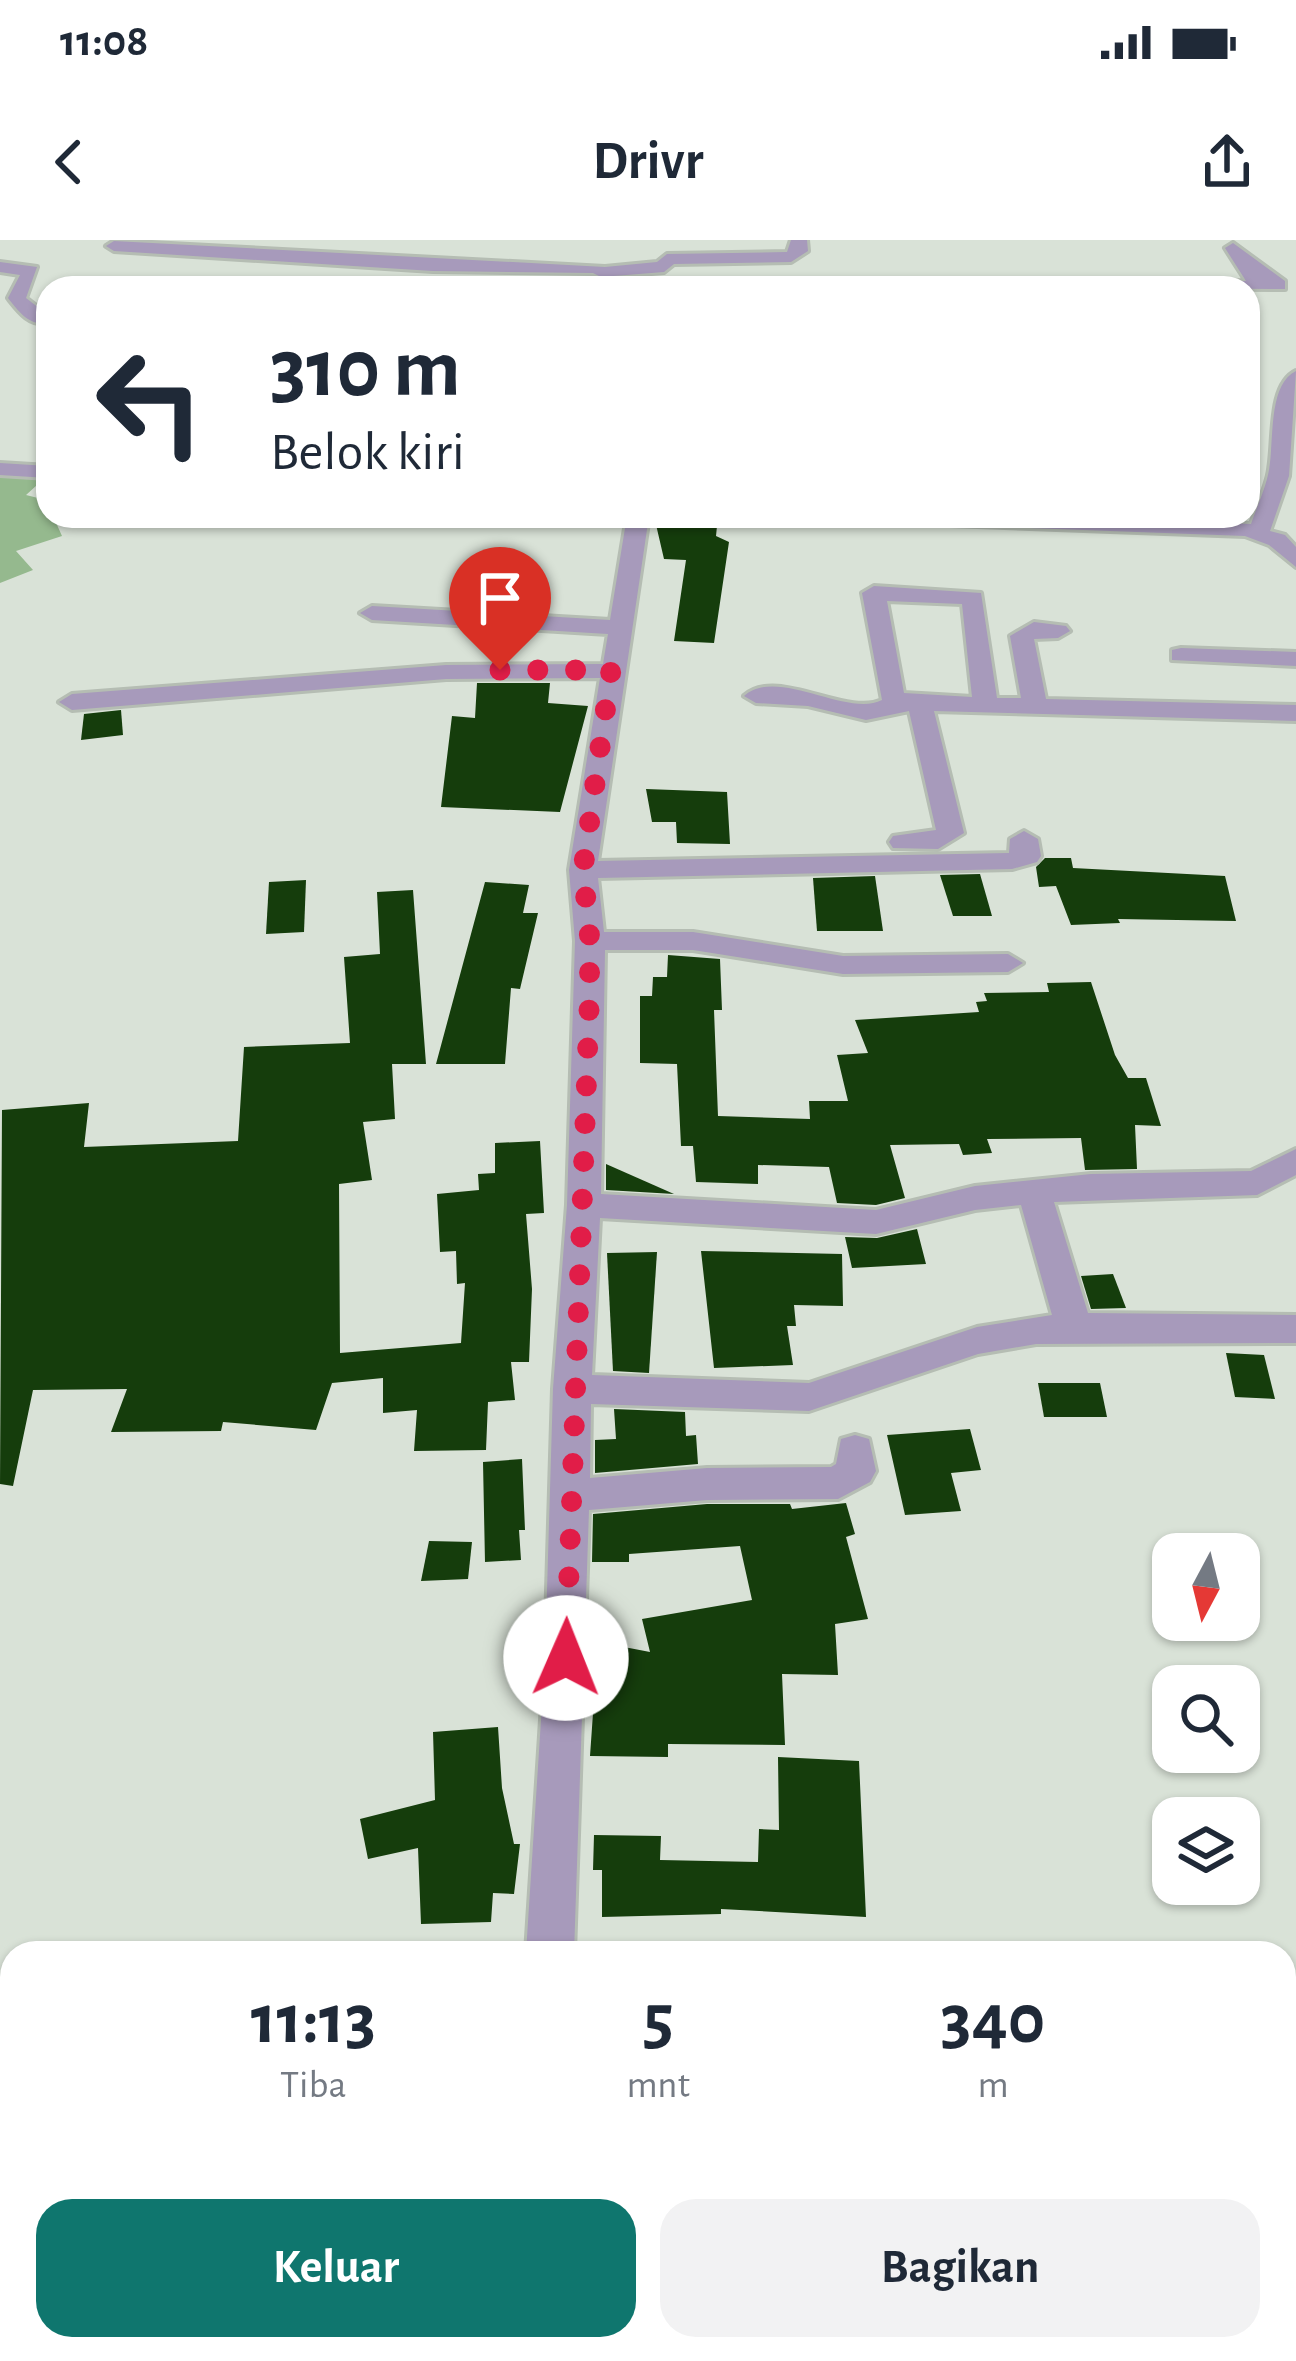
<!DOCTYPE html>
<html lang="id">
<style>
body{margin:0;font-family:"Alegreya Sans",sans-serif;background:#f2f2f3;color:#1f2937;height:100vh;display:flex;flex-direction:column;font-size:45px;white-space:nowrap}
*{box-sizing:border-box;margin:0}
p{font-size:39px;color:#747a83}
.icon{flex:none;width:66px;height:66px;fill:none;stroke:currentColor;stroke-width:2;stroke-linecap:round;stroke-linejoin:round}
.map{position:relative;flex:1;overflow:hidden}
.drawer{position:absolute;left:0px;top:1701px;width:1296px;height:420px;display:flex;flex-direction:column;background:#fff;border-radius:36px 36px 0 0;box-shadow:0 3px 9px #0004}
.drawer>*{flex:none}
.banner{position:absolute;left:36px;top:36px;width:1224px;height:252px;border-radius:36px;box-shadow:0 3px 9px #0004;background:#fff;color:#1f2937;overflow:hidden}
.needle{width:78px;rotate:187deg}
.tools{position:absolute;left:1152px;top:1293px;display:grid;gap:24px}
.tools a{display:grid;place-items:center;width:108px;height:108px;border-radius:24px;background:#fff;box-shadow:0 3px 9px #0004;font-size:60px}
.pin{position:absolute;display:grid;place-items:center;width:102px;height:102px;color:#fff;margin:-123px -51px;border-radius:50% 50% 50% 0;rotate:-45deg;box-shadow:0 0 12px #0007}
.pin .icon{rotate:45deg}
.me{position:absolute;width:132px;margin:-66px;rotate:1deg;stroke-linejoin:round;filter:drop-shadow(0 0 9px #0008)}
.turn{display:flex;align-items:center;gap:42px;height:252px;padding:0 36px;font-size:54px}
.turn .icon{width:156px;height:156px;stroke-width:2.5}
.turn b{display:block;font-size:84px;line-height:102px}
.eta{display:flex;justify-content:space-evenly;align-items:center;height:204px;text-align:center}
.eta b{font-size:72px;font-weight:600;line-height:84px}
.cta{display:flex;gap:24px;margin-top:auto;padding:24px 36px}
.cta a{flex:1;height:138px;border-radius:36px;background:#0f766e;color:#fff;font-size:48px;font-weight:600;line-height:138px;text-align:center}
.cta a+a{background:#f2f2f3;color:#1f2937}
.status{display:flex;justify-content:space-between;align-items:center;height:84px;padding:0 60px;background:#fff;direction:ltr}
.status svg{height:33px;fill:currentColor}
header{display:flex;justify-content:space-between;align-items:center;height:156px;padding:0 36px;background:#fff;font-size:54px;font-weight:600}
.map>svg:first-child{display:block}
.green{fill:#95b98e}
.building{fill:#153d0c}
.lines{fill:none;stroke-linecap:round;stroke-linejoin:round}
.minor-casing{stroke:#b5bdb3;stroke-width:6}
.minor{fill:#a79abb;fill-rule:evenodd}
.route{stroke:#e11d48;stroke-width:21;stroke-dasharray:0 37.8}
</style>
<div class="status"><b>11:08</b><svg viewBox="0 0 49 12"><path d="M0 12V9h3v3zM5 12V6h3v6zM10 12V3h3v9zM15 12V0h3v12zM26 1h20v11H26zM47 4h2v5h-2z"/></svg></div>
<header><svg class="icon" aria-label="back" viewBox="0 0 24 24"><path d="M15 5l-7 7 7 7"/></svg>Drivr<svg class="icon" aria-label="share" viewBox="0 0 24 24"><path d="M12 15V3M7 8l5-5 5 5M5 13v7h14v-7"/></svg></header>
<div class="map">
<svg width="1296" height="2121" viewBox="0 0 1296 2121">
<rect width="100%" height="100%" fill="#d9e2d7"/>
<path class="green" d="M 0,233 L 47,236 L 26,255 L 46,260 L 48,276 L 53,276 L 62,296 L 16,311 L 33,330 L 0,343 Z"/>
<g class="building">
<path d="M 654,276 L 718,276 L 716,296 L 729,302 L 714,403 L 674,401 L 686,320 L 664,319 Z"/>
<path d="M 477,443 L 550,443 L 548,463 L 588,466 L 560,572 L 441,567 L 452,476 L 475,478 Z"/>
<path d="M 121,470 L 123,495 L 81,500 L 84,474 Z"/>
<path d="M 646,549 L 727,552 L 730,604 L 677,603 L 676,582 L 652,582 Z"/>
<path d="M 1045,618 L 1071,618 L 1073,628 L 1225,636 L 1236,681 L 1118,679 L 1120,683 L 1071,685 L 1056,646 L 1039,647 L 1036,627 Z"/>
<path d="M 980,634 L 992,676 L 953,676 L 940,635 Z"/>
<path d="M 875,636 L 883,691 L 817,691 L 813,638 Z"/>
<path d="M 306,640 L 304,692 L 266,694 L 269,642 Z"/>
<path d="M 485,642 L 529,645 L 523,673 L 538,673 L 520,749 L 511,748 L 505,824 L 436,824 Z"/>
<path d="M 413,650 L 426,824 L 392,824 L 395,879 L 363,882 L 372,940 L 339,944 L 340,1113 L 461,1103 L 465,1043 L 457,1044 L 456,1011 L 440,1012 L 437,954 L 479,950 L 478,934 L 495,933 L 495,903 L 540,901 L 544,973 L 526,974 L 532,1049 L 529,1122 L 511,1122 L 515,1160 L 488,1162 L 486,1210 L 414,1211 L 417,1170 L 383,1173 L 383,1138 L 332,1143 L 316,1190 L 223,1182 L 221,1191 L 111,1192 L 127,1149 L 33,1150 L 13,1246 L 0,1244 L 2,870 L 89,863 L 84,907 L 238,901 L 244,807 L 350,803 L 344,717 L 380,714 L 377,652 Z"/>
<path d="M 668,715 L 720,719 L 722,770 L 714,770 L 718,876 L 810,879 L 809,861 L 848,861 L 837,815 L 868,813 L 855,780 L 979,772 L 976,762 L 987,761 L 984,753 L 1049,752 L 1047,743 L 1091,742 L 1115,815 L 1128,838 L 1146,838 L 1161,886 L 1135,885 L 1137,929 L 1085,930 L 1081,898 L 987,899 L 992,913 L 963,915 L 959,904 L 890,905 L 905,958 L 876,965 L 837,963 L 829,927 L 758,925 L 758,944 L 696,942 L 693,906 L 681,906 L 677,824 L 640,823 L 640,756 L 652,756 L 653,737 L 667,737 Z"/>
<path d="M 606,924 L 674,954 L 606,950 Z"/>
<path d="M 917,989 L 926,1024 L 852,1028 L 845,997 L 877,998 Z"/>
<path d="M 701,1011 L 842,1014 L 843,1066 L 794,1065 L 796,1086 L 787,1086 L 793,1125 L 714,1128 Z"/>
<path d="M 657,1012 L 649,1133 L 613,1131 L 607,1013 Z"/>
<path d="M 1113,1034 L 1126,1068 L 1091,1069 L 1081,1036 Z"/>
<path d="M 1226,1113 L 1264,1115 L 1275,1159 L 1235,1157 Z"/>
<path d="M 1038,1143 L 1100,1143 L 1107,1177 L 1044,1177 Z"/>
<path d="M 614,1169 L 685,1172 L 686,1196 L 696,1195 L 698,1224 L 595,1233 L 595,1200 L 616,1199 Z"/>
<path d="M 970,1189 L 981,1230 L 951,1233 L 961,1271 L 905,1275 L 887,1195 Z"/>
<path d="M 522,1219 L 525,1290 L 519,1290 L 521,1320 L 485,1322 L 483,1222 Z"/>
<path d="M 846,1263 L 855,1294 L 846,1297 L 868,1379 L 835,1384 L 838,1435 L 782,1434 L 785,1505 L 668,1504 L 668,1517 L 590,1516 L 598,1402 L 650,1412 L 642,1379 L 752,1360 L 740,1306 L 629,1314 L 629,1322 L 592,1322 L 593,1274 L 707,1264 L 790,1264 L 792,1269 Z"/>
<path d="M 429,1301 L 472,1302 L 468,1339 L 421,1341 Z"/>
<path d="M 498,1487 L 502,1548 L 514,1604 L 520,1604 L 514,1654 L 493,1653 L 491,1682 L 421,1684 L 418,1608 L 368,1619 L 360,1579 L 435,1560 L 433,1492 Z"/>
<path d="M 778,1517 L 859,1521 L 866,1677 L 721,1669 L 721,1674 L 602,1677 L 602,1630 L 593,1630 L 594,1595 L 661,1596 L 660,1620 L 758,1622 L 759,1589 L 779,1590 Z"/>
</g>
<g class="lines">
<defs>
<g id="minor">
<path d="M 791,0 L 807,0 L 808,11 L 791,22 L 674,24 L 664,32 L 601,37 L 593,33 L 433,31 L 114,11 L 106,6 L 114,1 L 605,27 L 657,22 L 667,14 L 787,12 Z"/>
<path d="M 1233,3 L 1285,41 L 1285,49 L 1160,48 L 1169,43 L 1246,41 L 1225,8 Z"/>
<path d="M 0,22 L 37,27 L 26,58 L 48,75 L 48,83 C 29,86 19,72 8,58 L 20,35 L 0,32 Z"/>
<path d="M 1296,131 L 1289,236 L 1270,291 L 1285,295 L 1296,307 L 1296,327 L 1269,305 L 1245,296 L 868,282 L 857,276 L 1044,276 L 1251,284 C 1256,269 1263,254 1267,239 C 1276,210 1265,146 1296,131 Z"/>
<path d="M 0,223 L 48,226 L 48,238 L 0,235 Z"/>
<path d="M 627,276 L 649,276 L 598,621 L 1009,613 L 1010,599 L 1024,591 L 1038,599 L 1041,616 L 1037,622 L 1012,629 L 598,638 L 604,692 L 693,692 L 843,716 L 1008,714 L 1023,723 L 1008,732 L 843,734 L 693,710 L 605,710 L 601,954 L 876,970 L 975,946 L 1091,934 L 1251,931 L 1296,909 L 1296,935 L 1257,955 L 1054,962 L 1088,1073 L 1296,1075 L 1296,1103 L 1036,1104 L 978,1114 L 809,1171 L 591,1164 L 590,1238 L 707,1228 L 831,1227 L 836,1224 L 841,1199 L 855,1195 L 869,1199 L 876,1231 L 870,1242 L 838,1259 L 707,1260 L 589,1270 L 574,1713 L 526,1713 L 545,1418 L 553,1149 L 567,965 L 575,701 L 569,630 L 600,438 L 446,439 L 72,470 L 59,462 L 72,454 L 446,425 L 603,424 L 608,394 L 372,380 L 360,373 L 372,366 L 610,380 ZM 1021,965 L 1052,1075 L 977,1087 L 809,1143 L 592,1135 L 600,978 L 876,994 L 975,970 Z"/>
<path d="M 874,346 L 981,353 L 997,458 L 1021,458 L 1010,396 L 1034,382 L 1066,386 L 1070,391 L 1058,398 L 1034,399 L 1046,459 L 1296,465 L 1296,481 L 934,471 L 964,593 L 938,609 L 893,608 L 889,602 L 893,596 L 936,590 L 909,471 L 866,480 L 808,466 L 756,463 L 744,456 C 777,426 847,478 882,460 L 862,353 ZM 887,361 L 962,364 L 972,457 L 904,453 Z"/>
<path d="M 1181,408 L 1296,412 L 1296,426 L 1172,420 L 1172,410 Z"/>
<path d="M 12,1925 L 12,1977 L 0,1980 L 0,1928 Z"/>
<path d="M 497,2109 L 553,2109 L 552,2121 L 496,2121 Z"/>
</g>
</defs>
<use href="#minor" class="minor-casing"/>
<use href="#minor" class="minor"/>
</g>
<g class="lines">
<path class="route" d="M 500,430 L 611,430 L 583,629 L 590,701 L 589,771 L 566,1418"/>
</g>
</svg>
<div class="tools">
<a><svg class="needle" viewBox="-14 -14 28 28"><path d="M0-13l5 13h-10z" fill="#e53935"/><path d="M0 13l5-13h-10z" fill="#747a83"/></svg></a>
<a><svg class="icon" aria-label="search" viewBox="0 0 24 24"><circle cx="10" cy="10" r="6"/><path d="M15 15l6 6"/></svg></a>
<a><svg class="icon" aria-label="layers" viewBox="0 0 24 24"><path d="M12 4l9 5-9 5-9-5zM3 14l9 5 9-5"/></svg></a>
</div>
<div class="pin" style="left:500px;top:430px;background:#d93025"><svg class="icon" aria-label="arrive" viewBox="0 0 24 24"><path d="M6 21V4h12l-3 4 3 4H6"/></svg></div>
<svg class="me" style="left:566px;top:1418px" viewBox="-20 -20 40 40"><circle r="19" fill="#fff"/><path d="M0-13L10 11 0 6-10 11z" fill="#e11d48"/></svg>
<div class="banner">
<div class="turn"><svg class="icon" aria-label="left" viewBox="0 0 24 24"><path d="M17 20v-9H6M10 6l-5 5 5 5"/></svg><div><b>310 m</b>Belok kiri</div></div>
</div>
<section class="drawer">
<div class="eta">
<div><b>11:13</b><p>Tiba</p></div>
<div><b>5</b><p>mnt</p></div>
<div><b>340</b><p>m</p></div>
</div>
<div class="cta"><a>Keluar</a><a>Bagikan</a></div>
</section>
</div>
